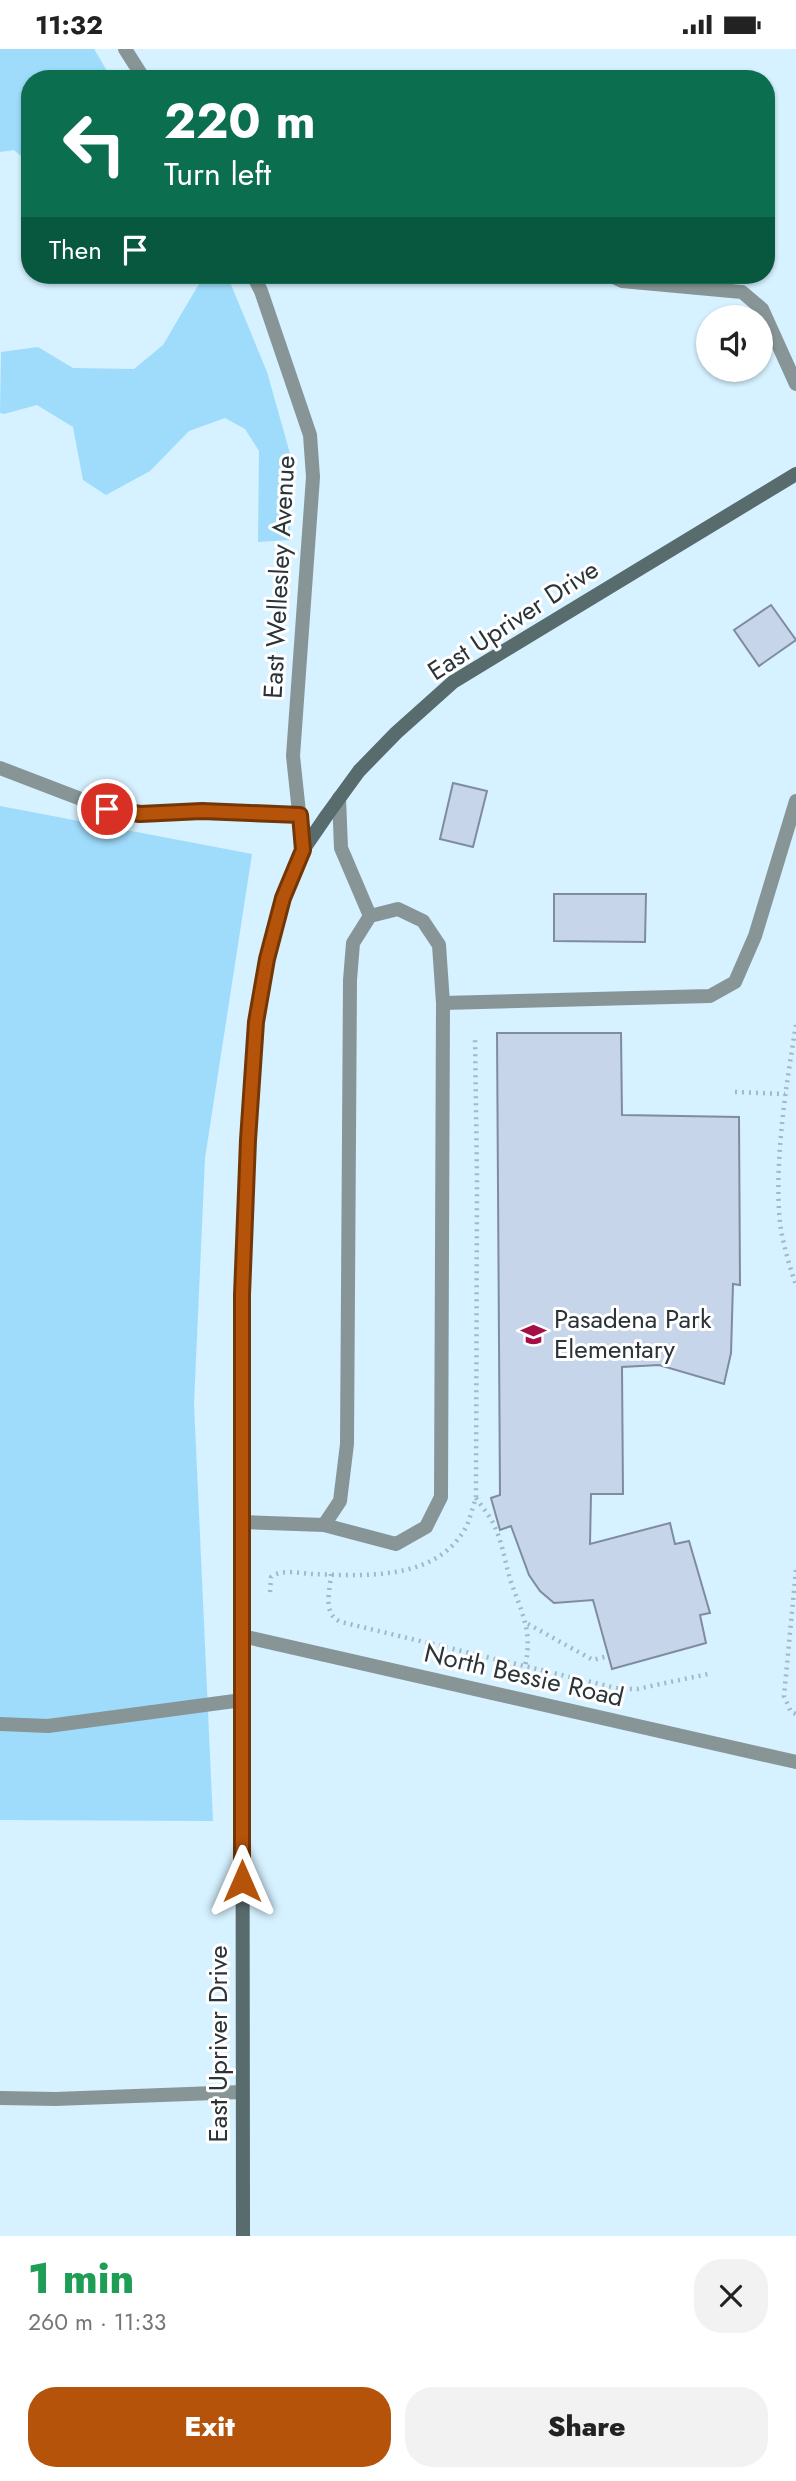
<!DOCTYPE html>
<meta charset="utf-8">
<style>
body{margin:0;font-family:Jost,sans-serif;background:#f2f2f2;color:#222;height:100vh;display:flex;flex-direction:column;font-size:26px;white-space:nowrap}
*{box-sizing:border-box;margin:0}
p{font-size:23px;color:#767676}
.icon{flex:none;width:38px;height:38px;fill:none;stroke:currentColor;stroke-width:2;stroke-linecap:round;stroke-linejoin:round}
.map{position:relative;height:2187px;overflow:hidden}
.details{display:flex;flex-direction:column;background:#fff;flex:1}
.details>*{flex:none}
.top-card{position:absolute;left:21px;top:21px;width:754px;height:214px;border-radius:28px;box-shadow:0 2px 5px #0004;background:#0b6e4f;color:#fff;overflow:hidden}
.controls{position:absolute;left:696px;top:256px;display:grid;gap:14px}
.controls a{display:grid;place-items:center;width:77px;height:77px;border-radius:50%;background:#fff;box-shadow:0 2px 5px #0004;font-size:35px}
.pin{position:absolute;display:grid;place-items:center;width:60px;height:60px;color:#fff;margin:-30px;border:4px solid #fff;border-radius:50%;box-shadow:0 2px 7px #0007}
.me{position:absolute;width:77px;margin:-38px;rotate:0deg;stroke-linejoin:round;filter:drop-shadow(0 0 5px #0008)}
.turn{display:flex;align-items:center;gap:24px;height:147px;padding:0 28px;font-size:32px}
.turn .icon{width:91px;height:91px;stroke-width:2.5}
.turn b{display:block;font-size:49px;line-height:60px}
.then{display:flex;align-items:center;height:66px;padding:0 28px;background:#0003;gap:14px;font-size:26px}
.round{display:grid;place-items:center;flex:none;width:74px;height:74px;border-radius:28px;background:#f2f2f2}
.summary{display:flex;align-items:center;justify-content:space-between;height:119px;padding:0 28px}
h1{font-size:42px;font-weight:800;line-height:52px;color:#1e9e55}
.primary-button{display:flex;gap:14px;margin-top:auto;padding:14px 28px}
.primary-button a{flex:1;height:80px;border-radius:28px;background:#b45309;color:#fff;font-size:28px;font-weight:800;line-height:80px;text-align:center}
.primary-button a+a{background:#f2f2f2;color:#222}
.status{display:flex;justify-content:space-between;align-items:center;height:49px;padding:0 35px;background:#fff;direction:ltr}
.status svg{height:19px;fill:currentColor}
.map>svg:first-child{display:block}
.green{fill:#9fdcfb}
.building{fill:#c7d5eb;stroke:#7f8ca0;stroke-width:2}
.lines{fill:none;stroke-linecap:round;stroke-linejoin:round}
.path{stroke:#a2b8c3;stroke-width:4.5;stroke-dasharray:2 5;stroke-linecap:butt}
.lane{stroke:#889596;stroke-width:14}
.street{stroke:#889596;stroke-width:14}
.secondary{stroke:#586b6d;stroke-width:14}
.route-casing{stroke:#753606;stroke-width:18}
.route{stroke:#b45309;stroke-width:12}
.labels{text-anchor:middle;stroke-width:6;stroke-linejoin:round;paint-order:stroke}
.street-label{font-size:26px;fill:#2a3439;stroke:#fff}
.poi-label{font-size:26px;fill:#2a3439;stroke:#fff;text-anchor:start}
</style>
<div class="status"><b>11:32</b><svg viewBox="0 0 49 12"><path d="M0 12V9h3v3zM5 12V6h3v6zM10 12V3h3v9zM15 12V0h3v12zM26 1h20v11H26zM47 4h2v5h-2z"/></svg></div>
<div class="map">
<svg width="796" height="2187" viewBox="0 0 796 2187">
<rect width="100%" height="100%" fill="#d6f1ff"/>
<g class="green">
<path d="M 0,0 L 94,0 L 112,30 L 30,30 L 30,115 L 14,101 L 0,103 Z"/>
<path d="M 199,226 L 227,226 L 267,323 L 291,408 L 290,491 L 258,493 L 259,402 L 245,380 L 225,369 L 189,382 L 150,422 L 106,446 L 83,431 L 73,378 L 37,356 L 4,365 L 0,364 L 1,303 L 38,298 L 73,319 L 134,320 L 163,296 L 199,235 Z"/>
<path d="M 0,757 L 252,805 L 205,1109 L 194,1355 L 213,1772 L 0,1771 Z"/>
</g>
<g class="building">
<path d="M 771,556 L 796,591 L 759,617 L 734,581 Z"/>
<path d="M 453,734 L 487,742 L 473,798 L 440,790 Z"/>
<path d="M 554,845 L 646,845 L 645,893 L 554,892 Z"/>
<path d="M 497,984 L 621,984 L 622,1066 L 739,1068 L 740,1236 L 733,1235 L 731,1304 L 724,1335 L 659,1316 L 622,1318 L 623,1445 L 591,1445 L 590,1495 L 670,1474 L 675,1495 L 689,1492 L 710,1564 L 700,1566 L 706,1594 L 612,1620 L 593,1551 L 554,1554 L 540,1542 L 529,1526 L 511,1477 L 500,1481 L 491,1449 L 500,1446 Z"/>
</g>
<g class="lines">
<g class="path">
<path d="M 796,976 C 786,1037 774,1113 780,1174 C 783,1195 789,1216 796,1236"/>
<path d="M 735,1043 L 785,1045"/>
<path d="M 476,1449 C 482,1458 490,1467 494,1476 C 503,1495 505,1514 511,1533 C 522,1564 533,1583 525,1617"/>
<path d="M 796,1521 L 784,1647 L 791,1663 L 796,1665"/>
<path d="M 331,1525 C 330,1543 322,1565 341,1573 L 620,1640 L 637,1640 L 708,1625"/>
<path d="M 270,1543 L 271,1528 C 282,1520 298,1524 312,1525 C 364,1527 435,1532 465,1480 C 470,1471 472,1459 476,1449 L 477,1128 L 475,987"/>
<path d="M 528,1575 L 593,1611 L 608,1607"/>
</g>
<g class="lane">
<path d="M 609,226 L 622,232 L 742,243 L 762,260 L 796,335"/>
<path d="M 0,719 L 107,760 L 140,765 L 202,762 L 300,766"/>
<path d="M 339,749 L 341,799 L 370,867"/>
<path d="M 443,954 L 710,947 L 735,933 L 755,887 L 796,752"/>
<path d="M 241,1473 L 324,1476 L 396,1495 L 426,1478 L 441,1448 L 443,954 L 439,896 L 423,872 L 398,860 L 370,867 L 353,894 L 350,931 L 347,1395 L 340,1452 L 324,1476"/>
<path d="M 0,2049 L 55,2050 L 242,2043"/>
</g>
<g class="street">
<path d="M 125,0 L 144,30"/>
<path d="M 253,226 L 261,242 L 310,386 L 313,428 L 293,707 L 303,801"/>
<path d="M 242,1587 L 796,1713"/>
<path d="M 0,1675 L 48,1677 L 242,1651"/>
</g>
<path class="secondary" d="M 243,2187 L 242,1246 L 248,1091 L 256,973 L 267,910 L 283,849 L 303,801 L 327,766 L 359,722 L 396,684 L 453,633 L 796,425"/>
</g>
<g class="lines">
<defs>
<path id="route" d="M 107,760 L 140,765 L 202,762 L 300,766 L 303,801 L 283,849 L 267,910 L 256,973 L 248,1091 L 242,1246 L 242,1832"/>
</defs>
<use href="#route" class="route-casing"/>
<use href="#route" class="route"/>
</g>
<defs>
<symbol id="school-bare" viewBox="-9 -9 18 18"><path d="M0-5L7-2L0 1L-7-2ZM-4 1L0 2.5L4 1V4Q0 6-4 4Z" fill="#a50d45" stroke="#fff" stroke-width="2.5" paint-order="stroke"/></symbol>
</defs>
<g fill-rule="evenodd">
<use href="#school-bare" x="516" y="1268" width="35" height="35"/>
</g>
<g class="labels">
<g class="street-label">
<text transform="translate(279 528) rotate(-87)" y="9">East Wellesley Avenue</text>
<text transform="translate(513 571) rotate(-33)" y="9">East Upriver Drive</text>
<text transform="translate(524 1626) rotate(13)" y="9">North Bessie Road</text>
<text transform="translate(218 1995) rotate(-90)" y="9">East Upriver Drive</text>
</g>
<g class="poi-label">
<text x="554" y="1279">Pasadena Park<tspan x="554" dy="30">Elementary</tspan></text>
</g>
</g>
</svg>
<div class="controls">
<a><svg class="icon" aria-label="sound" viewBox="0 0 24 24"><path d="M4 9h4l5-4v14l-5-4H4zM17 9q2 3 0 6"/></svg></a>
</div>
<div class="pin" style="left:107px;top:760px;background:#d93025"><svg class="icon" aria-label="arrive" viewBox="0 0 24 24"><path d="M6 21V4h12l-3 4 3 4H6"/></svg></div>
<svg class="me" style="left:242px;top:1832px" viewBox="-20 -20 40 40"><path d="M0-17L14 15 0 8-14 15z" fill="#b45309" stroke="#fff" stroke-width="4"/></svg>
<div class="top-card">
<div class="turn"><svg class="icon" aria-label="left" viewBox="0 0 24 24"><path d="M17 20v-9H6M10 6l-5 5 5 5"/></svg><div><b>220 m</b>Turn left</div></div>
<div class="then">Then<svg class="icon" aria-label="arrive" viewBox="0 0 24 24"><path d="M6 21V4h12l-3 4 3 4H6"/></svg></div>
</div>
</div>
<section class="details">
<div class="summary"><div><h1>1 min</h1><p>260 m · 11:33</p></div><a class="round"><svg class="icon" aria-label="close" viewBox="0 0 24 24"><path d="M6 6l12 12M18 6L6 18"/></svg></a></div>
<div class="primary-button"><a>Exit</a><a>Share</a></div>
</section>
